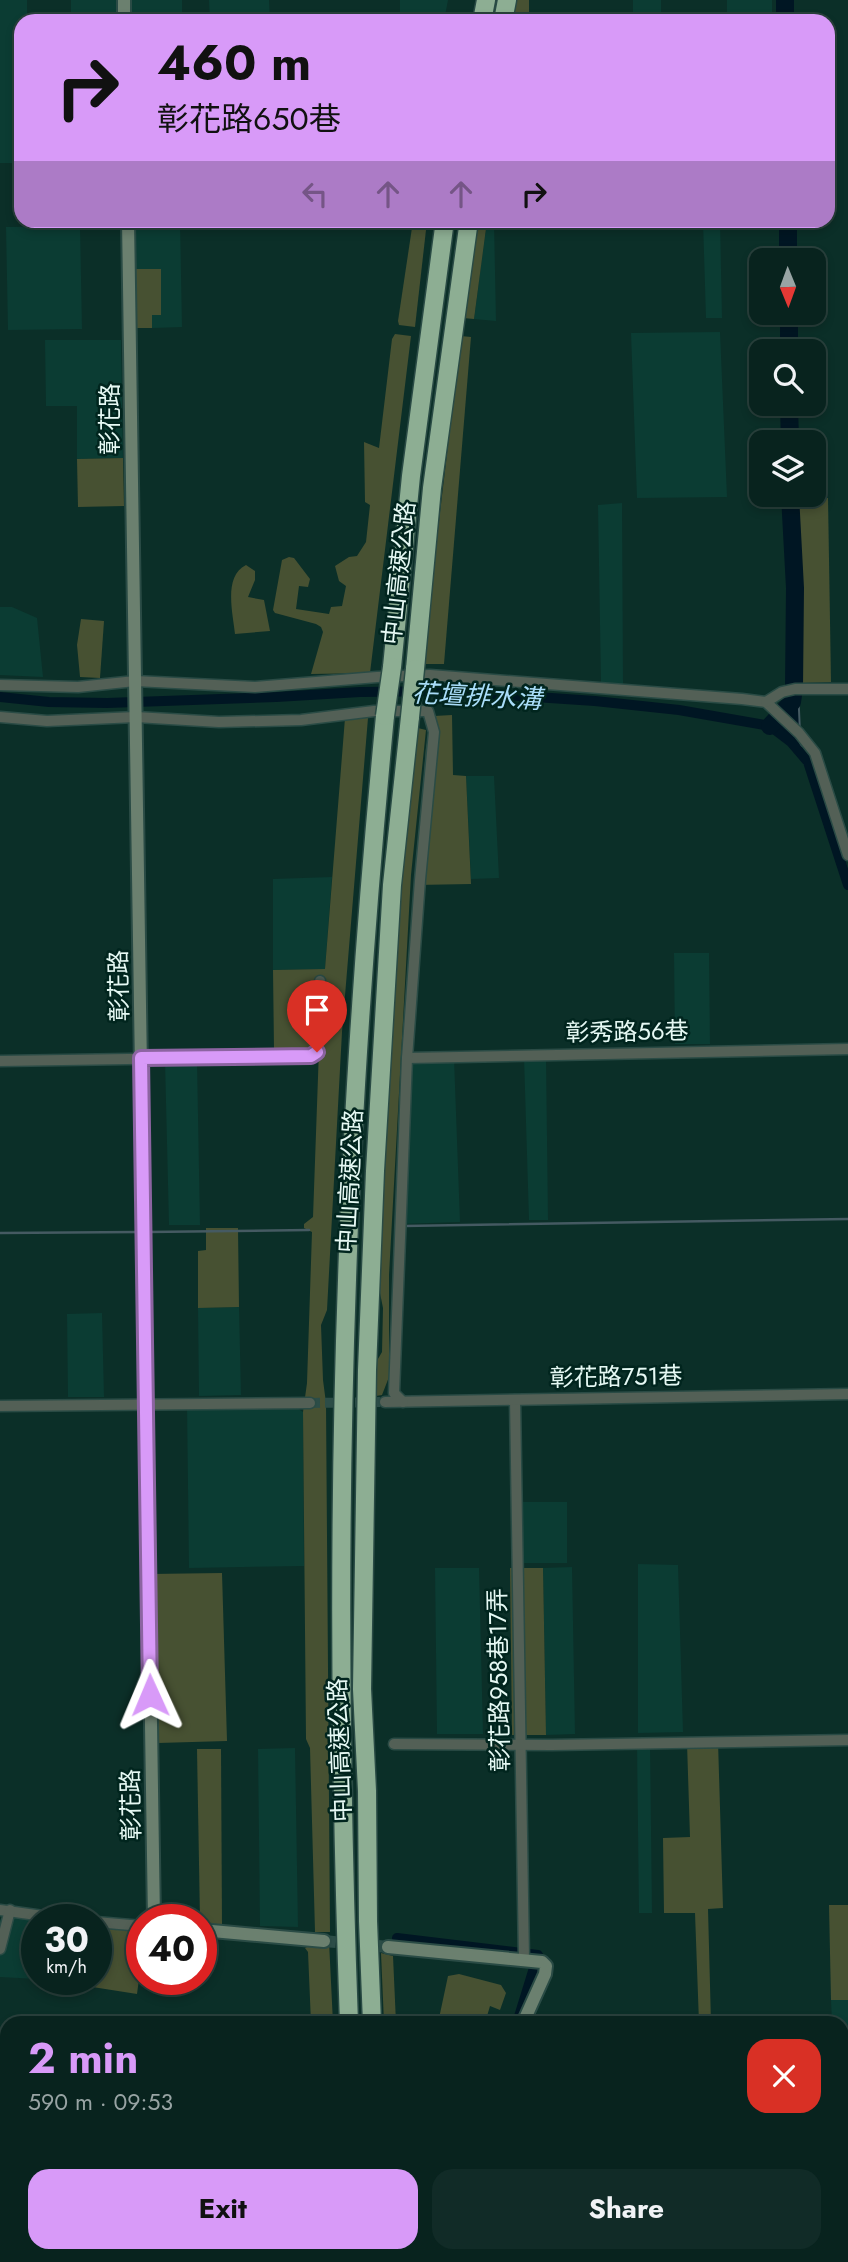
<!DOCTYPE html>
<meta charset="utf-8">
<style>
body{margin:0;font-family:Jost,"Noto Sans TC",sans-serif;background:#112b27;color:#f1f3f6;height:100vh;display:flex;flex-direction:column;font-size:26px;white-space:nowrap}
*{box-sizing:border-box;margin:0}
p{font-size:23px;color:#98a4a4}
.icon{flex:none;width:38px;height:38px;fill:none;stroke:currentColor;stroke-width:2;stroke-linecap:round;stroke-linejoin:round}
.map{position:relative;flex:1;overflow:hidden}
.sheet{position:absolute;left:0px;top:2016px;width:849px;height:247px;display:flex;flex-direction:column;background:#08231e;border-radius:21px 21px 0 0;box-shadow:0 4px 10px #0003,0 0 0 2px #29403c}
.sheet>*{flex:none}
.guide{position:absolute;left:14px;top:14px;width:821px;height:214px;border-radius:21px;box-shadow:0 4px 10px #0003,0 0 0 2px #29403c;background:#d89af8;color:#111;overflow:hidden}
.needle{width:46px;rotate:179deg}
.tools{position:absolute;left:749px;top:248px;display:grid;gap:14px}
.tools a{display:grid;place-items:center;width:77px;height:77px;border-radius:14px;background:#08231e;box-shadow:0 4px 10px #0003,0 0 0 2px #29403c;font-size:35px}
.speed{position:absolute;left:21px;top:1904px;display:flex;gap:14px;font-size:35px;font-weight:700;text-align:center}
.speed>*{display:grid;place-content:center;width:91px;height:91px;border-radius:50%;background:#08231e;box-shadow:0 4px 10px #0003,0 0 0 2px #29403c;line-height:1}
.speed small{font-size:18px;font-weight:400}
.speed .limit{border:10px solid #d22;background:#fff;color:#111}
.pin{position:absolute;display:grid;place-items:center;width:60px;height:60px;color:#fff;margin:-72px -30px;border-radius:50% 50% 50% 0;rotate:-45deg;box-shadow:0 0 7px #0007}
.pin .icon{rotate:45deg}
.me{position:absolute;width:77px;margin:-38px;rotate:359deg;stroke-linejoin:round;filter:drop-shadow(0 0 5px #0008)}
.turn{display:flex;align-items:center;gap:24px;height:147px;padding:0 28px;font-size:32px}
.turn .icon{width:91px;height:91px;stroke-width:2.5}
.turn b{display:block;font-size:49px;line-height:60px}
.lanes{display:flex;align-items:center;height:66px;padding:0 28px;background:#0003;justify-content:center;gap:35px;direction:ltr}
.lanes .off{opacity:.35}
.round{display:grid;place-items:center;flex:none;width:74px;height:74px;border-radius:21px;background:#112b27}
.summary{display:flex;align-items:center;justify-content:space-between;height:119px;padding:0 28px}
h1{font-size:42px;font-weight:700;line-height:52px;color:#d89af8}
.cta{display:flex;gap:14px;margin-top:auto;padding:14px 28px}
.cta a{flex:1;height:80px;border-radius:21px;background:#d89af8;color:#111;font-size:28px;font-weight:700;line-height:80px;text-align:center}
.cta a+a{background:#112b27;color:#f1f3f6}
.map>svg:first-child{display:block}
.built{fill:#0b3c33}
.green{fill:#475132}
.water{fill:#001623;stroke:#455a62;stroke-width:2}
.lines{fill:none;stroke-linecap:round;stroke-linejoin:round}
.stream{stroke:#455a62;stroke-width:2.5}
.canal{stroke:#001623;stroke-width:10}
.river{stroke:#001623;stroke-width:18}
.street-tunnel{stroke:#2c4d47;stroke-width:10;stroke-dasharray:10 5;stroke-linecap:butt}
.secondary-tunnel{stroke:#2c4d47;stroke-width:12;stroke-dasharray:12 6;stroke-linecap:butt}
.street-casing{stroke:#2a4b45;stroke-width:13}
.secondary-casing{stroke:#2a4b45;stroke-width:16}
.highway-casing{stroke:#2a4b45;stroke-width:21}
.street{stroke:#536056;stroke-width:10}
.secondary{stroke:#6b806f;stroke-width:12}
.highway{stroke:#8dae93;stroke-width:18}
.highway-bridge-casing{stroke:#2a4b45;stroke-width:21;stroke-linecap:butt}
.highway-bridge{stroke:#8dae93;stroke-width:18}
.route-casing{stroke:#8c64a1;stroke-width:18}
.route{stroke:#d89af8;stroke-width:12}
.labels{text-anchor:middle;stroke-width:5;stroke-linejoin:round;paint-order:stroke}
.street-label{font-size:24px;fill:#e6f9f4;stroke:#01251e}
.water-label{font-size:26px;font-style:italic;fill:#a9ddf9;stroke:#01251e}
</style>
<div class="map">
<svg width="848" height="2262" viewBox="0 0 848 2262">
<rect width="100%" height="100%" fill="#0b2f28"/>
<g class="built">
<path d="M 0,0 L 27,0 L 27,21 L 21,21 L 21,163 L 0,163 Z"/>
<path d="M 71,0 L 118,0 L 119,21 L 71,21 Z"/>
<rect x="128" y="0" width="54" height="21"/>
<path d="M 209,0 L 269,0 L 270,21 L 210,21 Z"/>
<path d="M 400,0 L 448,0 L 444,21 L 400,21 Z"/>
<rect x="633" y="0" width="28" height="21"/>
<rect x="727" y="0" width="45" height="21"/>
<path d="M 129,221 L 180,221 L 182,327 L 152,328 L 152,315 L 161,315 L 160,269 L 130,269 Z"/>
<path d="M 487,221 L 494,221 L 496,321 L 474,319 Z"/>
<path d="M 703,221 L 720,221 L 722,318 L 706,318 Z"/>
<path d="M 80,226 L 82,329 L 8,330 L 6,227 Z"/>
<path d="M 720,332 L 727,497 L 637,498 L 631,333 Z"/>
<path d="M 45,340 L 121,340 L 123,458 L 77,459 L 77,406 L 46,406 Z"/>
<path d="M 622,503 L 623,684 L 601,682 L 598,505 Z"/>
<path d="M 0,607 L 12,607 L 37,618 L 43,677 L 0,675 Z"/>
<path d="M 466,776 L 494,776 L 499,878 L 471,879 Z"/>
<path d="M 332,877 L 325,969 L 273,970 L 273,879 Z"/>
<path d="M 674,953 L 709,953 L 710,1044 L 675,1044 Z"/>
<path d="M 524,1057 L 546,1057 L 548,1220 L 529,1220 Z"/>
<path d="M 454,1058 L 460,1222 L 399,1224 L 409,1060 Z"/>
<path d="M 165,1061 L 197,1061 L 200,1225 L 169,1225 Z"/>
<path d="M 239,1307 L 241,1395 L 199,1396 L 198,1308 Z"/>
<path d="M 102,1313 L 104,1397 L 68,1397 L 67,1314 Z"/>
<path d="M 291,1404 L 303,1412 L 304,1566 L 189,1568 L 187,1405 Z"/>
<path d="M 511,1502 L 567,1502 L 567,1563 L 512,1563 Z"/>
<path d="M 638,1564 L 678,1565 L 683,1732 L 638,1733 Z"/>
<path d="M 572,1567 L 575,1734 L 546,1735 L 543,1568 Z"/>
<path d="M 435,1568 L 479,1568 L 483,1734 L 437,1734 Z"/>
<path d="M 637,1743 L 650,1743 L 652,1913 L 639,1913 Z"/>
<path d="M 295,1748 L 298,1927 L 260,1926 L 258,1749 Z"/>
<path d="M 4,1914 L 37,1920 L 37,1979 L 0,1977 L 0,1920 Z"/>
<path d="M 831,2000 L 848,2000 L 848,2074 L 842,2075 L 842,2023 L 832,2023 Z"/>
<path d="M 699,2015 L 699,2023 L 656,2023 L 656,2016 Z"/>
<path d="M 842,2084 L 848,2084 L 848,2212 L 842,2209 Z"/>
<path d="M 145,2256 L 314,2256 L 325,2259 L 325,2262 L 135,2262 Z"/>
<path d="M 440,2256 L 525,2256 L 526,2262 L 439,2262 Z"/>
<path d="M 745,2256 L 806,2256 L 825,2262 L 744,2262 Z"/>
</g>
<g class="green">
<path d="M 515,0 L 529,0 L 529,21 L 510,21 Z"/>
<path d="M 413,221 L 427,221 L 415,327 L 399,325 L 398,321 Z"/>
<path d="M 477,221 L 487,221 L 474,319 L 463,318 Z"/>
<path d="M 130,269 L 161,269 L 161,315 L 152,315 L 152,328 L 133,328 Z"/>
<path d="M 395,334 L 411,336 L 370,673 L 311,674 L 323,632 L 321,627 L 316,624 L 275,613 L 273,610 L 282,560 L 289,557 L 294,558 L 310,579 L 308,587 L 299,586 L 296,609 L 329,614 L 331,607 L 342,606 L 346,586 L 339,581 L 335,566 L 349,557 L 357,556 L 366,542 L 370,505 L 365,502 L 364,442 L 379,448 L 392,339 Z"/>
<path d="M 461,336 L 471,337 L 444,664 L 422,664 Z"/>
<path d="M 123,458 L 124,506 L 78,507 L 77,459 Z"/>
<path d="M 793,498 L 828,498 L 831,682 L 796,683 Z"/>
<path d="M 246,565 L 255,571 L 255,580 L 248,597 L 264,600 L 270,631 L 235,634 C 233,614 223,576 246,565 Z"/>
<path d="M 81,619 L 104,621 L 100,678 L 80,677 L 77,645 Z"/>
<path d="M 452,715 L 453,775 L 466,776 L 471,884 L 416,885 L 426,747 L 434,716 Z"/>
<path d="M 345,718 L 368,718 L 342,1032 L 327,1310 L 321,1325 L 323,1380 L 326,1403 L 330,1932 L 315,1932 L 310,1748 L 306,1739 L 303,1412 L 307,1383 L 312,1232 L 304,1228 L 304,1224 L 313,1217 L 319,1049 L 274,1049 L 273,970 L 325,969 Z"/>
<path d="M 414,727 L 426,730 L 411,875 L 389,1275 L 389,1377 L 382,1395 L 376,1396 L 375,1364 L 382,1352 L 383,1308 L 377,1278 L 394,956 Z"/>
<path d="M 206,1228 L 238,1228 L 239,1307 L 198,1308 L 198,1251 L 206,1250 Z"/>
<path d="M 510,1568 L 543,1568 L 546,1735 L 512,1735 Z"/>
<path d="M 222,1573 L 227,1741 L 158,1743 L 153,1739 L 150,1574 Z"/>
<path d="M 718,1741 L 723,1908 L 708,1909 L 711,2023 L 699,2023 L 695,1913 L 664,1913 L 663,1838 L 690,1837 L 687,1743 Z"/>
<path d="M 197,1749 L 221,1749 L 222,1924 L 201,1925 L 200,1920 Z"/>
<path d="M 829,1905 L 848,1905 L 848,2000 L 831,2000 Z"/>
<path d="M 96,1926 L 142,1931 L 142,1957 L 137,1994 L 67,1983 L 68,1979 L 96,1979 Z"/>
<path d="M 329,1941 L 333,2023 L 311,2023 L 308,1952 L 305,1948 L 313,1944 Z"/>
<path d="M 381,1953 L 393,1956 L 396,2023 L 384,2023 Z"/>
<path d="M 459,1974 L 501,1985 L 506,1993 L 500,2010 L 490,2006 L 485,2023 L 438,2023 L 448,1976 Z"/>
</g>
<path class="water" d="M 794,688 L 798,688 L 801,754 L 806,766 L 791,742 L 770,726 L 792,702 Z"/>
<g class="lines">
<g class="stream">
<path d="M 404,1226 L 848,1219"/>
<path d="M 148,1232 L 309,1230"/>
<path d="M 0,1233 L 138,1232"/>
<path d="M 842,2217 L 848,2220"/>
</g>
<g class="canal">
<path d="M 0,697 L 49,702 L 107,703 L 276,697 L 360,692 L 447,691 L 595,701 L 679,710 L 770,726 L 791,742 L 808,762 L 848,885"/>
<path d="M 397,1938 L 538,1955 L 517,2023"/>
<path d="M 451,2262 L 453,2256"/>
</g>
<g class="river">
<path d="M 785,0 L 785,21"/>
<path d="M 788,220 L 788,261"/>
<path d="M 789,313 L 789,352"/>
<path d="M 789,404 L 790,443"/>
<path d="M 770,726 L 792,702 L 794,688 L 795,588 L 790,495"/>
</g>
<path class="street-tunnel" d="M 310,1403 L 385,1402"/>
<path class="secondary-tunnel" d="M 324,1941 L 388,1947"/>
<defs>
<g id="street">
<path d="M 0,685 L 78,687 L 135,681 L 255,687 L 377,677 L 430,675 L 742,699 L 766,702 L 799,733 L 815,753 L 848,855"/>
<path d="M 766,702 L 782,692 L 795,689 L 848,689"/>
<path d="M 0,717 L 47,721 L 136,717 L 219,722 L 301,720 L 374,711 L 424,711"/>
<path d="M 407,1058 L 848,1049"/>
<path d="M 0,1061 L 311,1056 L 317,1052 L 320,981"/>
<path d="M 515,1400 L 524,1960"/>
<path d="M 385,1402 L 848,1394"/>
<path d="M 403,1402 L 394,1393 L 407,1058 L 420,880 L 434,732 L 428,711"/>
<path d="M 0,1406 L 310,1403"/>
<path d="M 394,1744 L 552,1745 L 848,1740"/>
<path d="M 0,1910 L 72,1920"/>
<path d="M 96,1922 L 142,1926"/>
<path d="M 0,1949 L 10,1910"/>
<path d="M 842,2083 L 848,2083"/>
<path d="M 0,2149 L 7,2151"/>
<path d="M 0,2233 L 7,2240"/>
<path d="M 24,2256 L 31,2262"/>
<path d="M 87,2262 L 95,2256"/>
<path d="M 207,2262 L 208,2256"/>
</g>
<g id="secondary">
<path d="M 124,0 L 124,21"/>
<path d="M 128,220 L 154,1920"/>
<path d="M 201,1930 L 324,1941"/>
<path d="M 388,1947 L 542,1962 L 546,1966 L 545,1974 L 523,2023"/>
<path d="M 496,2256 L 497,2262"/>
</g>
<g id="highway">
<path d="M 482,21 L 486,0"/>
<path d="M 503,21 L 507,0"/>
<path d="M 392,667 L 411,476 L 445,220"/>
<path d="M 415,669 L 432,488 L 469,220"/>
<path d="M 349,2023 C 340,1776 338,1528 347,1280 C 353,1092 367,904 385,716"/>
<path d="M 372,2023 L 368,1921 L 367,1791 L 362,1689 L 367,1370 L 375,1171 L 392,885 L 410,717"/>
<path d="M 363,2256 L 364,2262"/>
<path d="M 386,2256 L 386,2262"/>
</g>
</defs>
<use href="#street" class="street-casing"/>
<use href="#secondary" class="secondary-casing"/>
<use href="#highway" class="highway-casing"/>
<use href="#street" class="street"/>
<use href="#secondary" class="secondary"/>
<use href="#highway" class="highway"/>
<defs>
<g id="highway-bridge">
<path d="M 385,716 L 392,667"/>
<path d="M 410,717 L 415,669"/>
</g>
</defs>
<use href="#highway-bridge" class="highway-bridge-casing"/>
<use href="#highway-bridge" class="highway-bridge"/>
</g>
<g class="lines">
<defs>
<path id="route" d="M 150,1695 L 141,1058 L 311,1056 L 317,1052"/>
</defs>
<use href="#route" class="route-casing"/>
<use href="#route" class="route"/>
</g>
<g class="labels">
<g class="street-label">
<text transform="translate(110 419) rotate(-90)" y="8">彰花路</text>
<text transform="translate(399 573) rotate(-84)" y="8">中山高速公路</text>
<text transform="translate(119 986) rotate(-91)" y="8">彰花路</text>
<text transform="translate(627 1032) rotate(-1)" y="8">彰秀路56巷</text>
<text transform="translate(350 1181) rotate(-87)" y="8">中山高速公路</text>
<text transform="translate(616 1377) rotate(-1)" y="8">彰花路751巷</text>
<text transform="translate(499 1680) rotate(-91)" y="8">彰花路958巷17弄</text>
<text transform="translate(340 1750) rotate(-92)" y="8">中山高速公路</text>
<text transform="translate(131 1805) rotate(-91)" y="8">彰花路</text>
</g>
<g class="water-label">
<text transform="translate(477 696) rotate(3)" y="9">花壇排水溝</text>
</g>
</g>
</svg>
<div class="tools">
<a><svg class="needle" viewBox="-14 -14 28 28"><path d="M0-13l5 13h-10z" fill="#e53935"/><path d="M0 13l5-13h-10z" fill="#98a4a4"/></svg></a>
<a><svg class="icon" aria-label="search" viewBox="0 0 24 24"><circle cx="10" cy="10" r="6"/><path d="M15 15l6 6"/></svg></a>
<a><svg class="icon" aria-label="layers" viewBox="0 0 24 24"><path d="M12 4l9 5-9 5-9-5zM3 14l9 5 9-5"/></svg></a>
</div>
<div class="speed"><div>30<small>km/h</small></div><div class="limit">40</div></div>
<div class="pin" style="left:317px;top:1052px;background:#d93025"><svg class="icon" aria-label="arrive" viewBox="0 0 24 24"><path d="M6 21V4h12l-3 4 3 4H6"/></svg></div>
<svg class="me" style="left:150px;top:1695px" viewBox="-20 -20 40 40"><path d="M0-17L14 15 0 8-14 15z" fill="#d89af8" stroke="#fff" stroke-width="4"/></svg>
<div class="guide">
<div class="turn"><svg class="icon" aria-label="right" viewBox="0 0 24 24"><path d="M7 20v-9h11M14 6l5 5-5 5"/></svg><div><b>460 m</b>彰花路650巷</div></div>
<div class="lanes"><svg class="icon off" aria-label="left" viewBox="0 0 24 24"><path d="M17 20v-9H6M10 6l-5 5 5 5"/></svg><svg class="icon off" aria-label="ahead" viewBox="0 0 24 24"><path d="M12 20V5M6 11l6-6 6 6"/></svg><svg class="icon off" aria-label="ahead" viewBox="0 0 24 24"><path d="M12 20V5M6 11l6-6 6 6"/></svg><svg class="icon" aria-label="right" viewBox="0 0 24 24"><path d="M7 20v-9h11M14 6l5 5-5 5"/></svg></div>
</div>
<section class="sheet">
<div class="summary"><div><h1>2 min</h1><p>590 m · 09:53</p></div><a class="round" style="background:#d93025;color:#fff"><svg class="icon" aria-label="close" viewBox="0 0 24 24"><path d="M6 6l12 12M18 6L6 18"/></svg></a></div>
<div class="cta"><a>Exit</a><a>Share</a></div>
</section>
</div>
